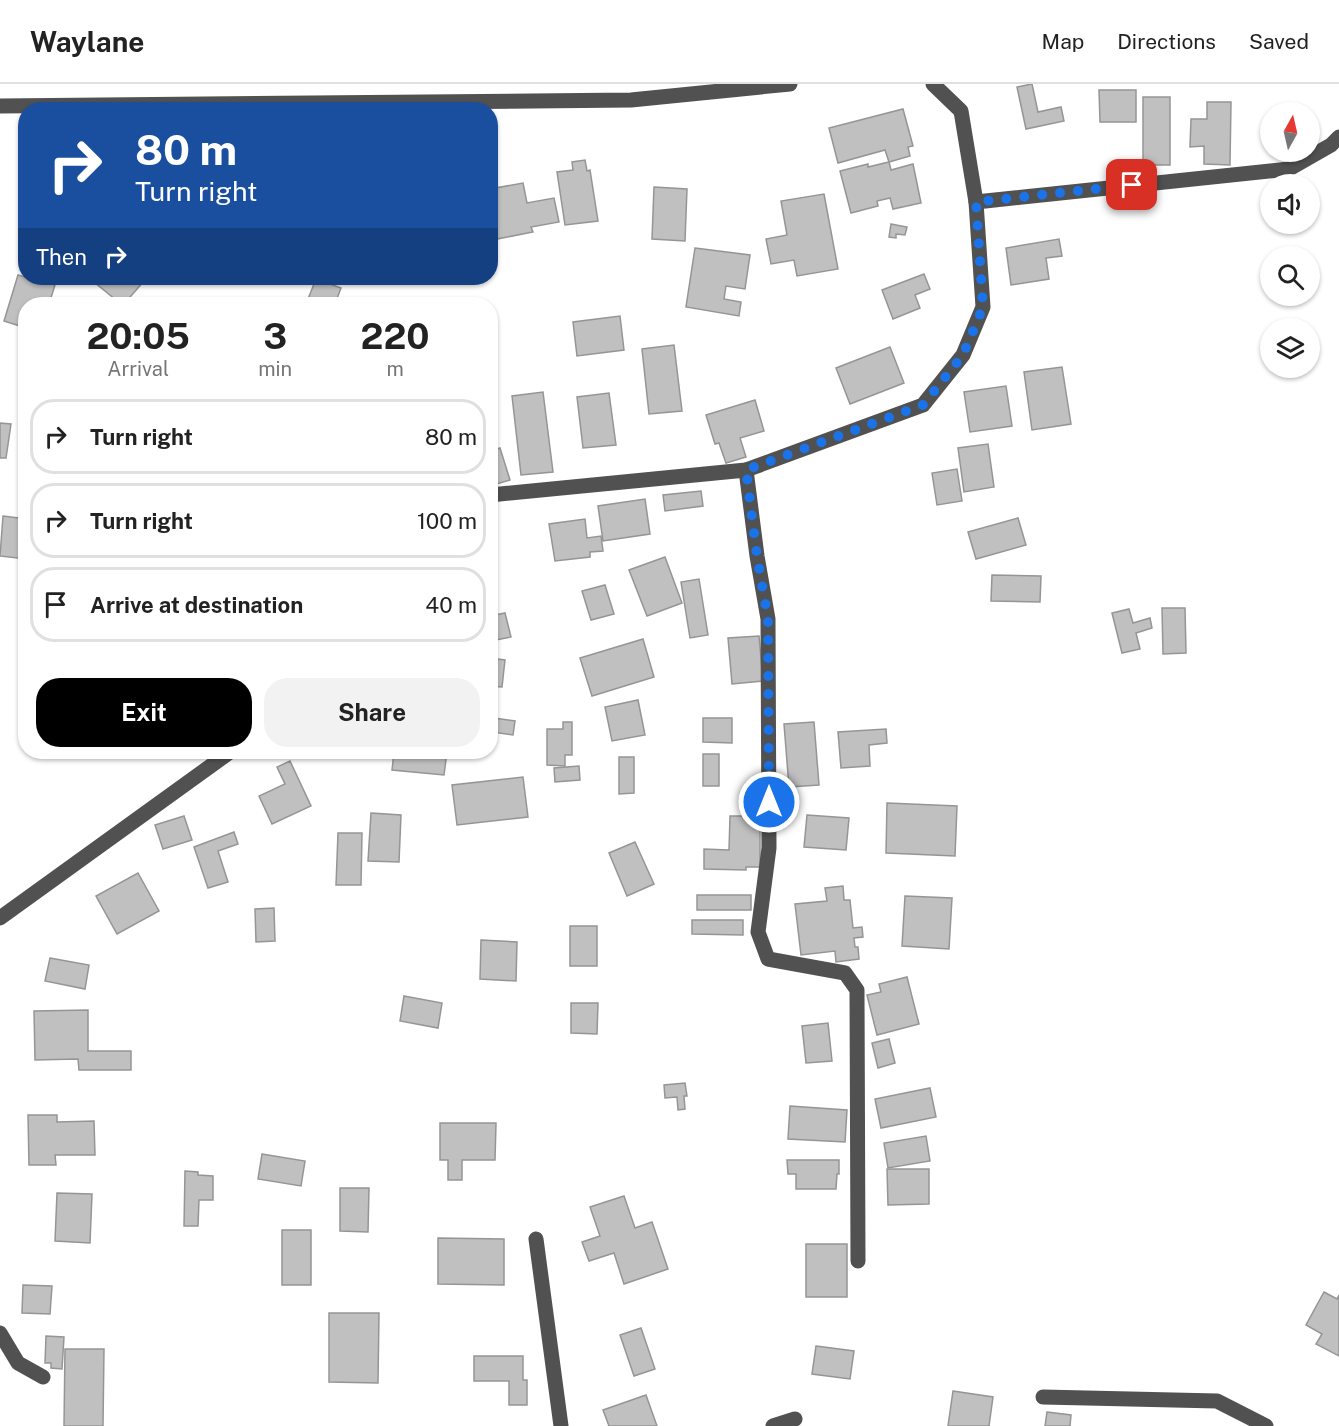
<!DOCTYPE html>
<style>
body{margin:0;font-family:"Public Sans",sans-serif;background:#f2f2f2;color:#222;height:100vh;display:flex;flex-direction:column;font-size:22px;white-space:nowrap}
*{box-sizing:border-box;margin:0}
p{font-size:20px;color:#767676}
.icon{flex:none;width:33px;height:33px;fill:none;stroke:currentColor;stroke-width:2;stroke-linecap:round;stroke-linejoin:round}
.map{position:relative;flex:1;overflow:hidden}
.sheet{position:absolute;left:18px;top:213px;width:480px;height:462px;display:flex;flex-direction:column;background:#fff;border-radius:24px;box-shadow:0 2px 4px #0004}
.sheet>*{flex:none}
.guide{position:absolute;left:18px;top:18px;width:480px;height:183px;border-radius:24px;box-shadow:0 2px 4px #0004;background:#1a4fa0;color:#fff;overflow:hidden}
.needle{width:39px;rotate:8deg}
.controls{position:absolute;left:1260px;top:18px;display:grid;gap:12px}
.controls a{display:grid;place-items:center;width:60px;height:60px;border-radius:50%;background:#fff;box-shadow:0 2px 4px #0004;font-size:30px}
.pin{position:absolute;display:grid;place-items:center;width:51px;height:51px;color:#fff;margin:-26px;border-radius:12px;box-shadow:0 3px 9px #0006}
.me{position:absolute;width:66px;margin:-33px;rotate:0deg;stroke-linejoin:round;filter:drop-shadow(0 0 4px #0008)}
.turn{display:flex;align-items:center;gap:21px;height:126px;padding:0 18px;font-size:27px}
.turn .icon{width:78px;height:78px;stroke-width:2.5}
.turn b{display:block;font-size:42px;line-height:51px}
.then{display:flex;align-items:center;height:57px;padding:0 18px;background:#0003;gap:12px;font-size:22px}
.eta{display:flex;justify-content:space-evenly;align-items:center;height:102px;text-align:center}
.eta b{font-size:36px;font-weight:700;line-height:42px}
.primary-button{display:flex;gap:12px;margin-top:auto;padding:12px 18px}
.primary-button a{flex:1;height:69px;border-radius:24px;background:#000;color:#fff;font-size:24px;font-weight:700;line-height:69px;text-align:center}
.primary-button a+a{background:#f2f2f2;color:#222}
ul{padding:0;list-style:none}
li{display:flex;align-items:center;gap:18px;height:75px;margin:0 12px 9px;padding:0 6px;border:3px solid #e0e0e0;border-radius:24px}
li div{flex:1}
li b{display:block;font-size:22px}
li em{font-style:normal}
header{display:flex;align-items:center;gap:36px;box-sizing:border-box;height:84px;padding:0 30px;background:#fff;border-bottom:2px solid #e0e0e0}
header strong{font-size:28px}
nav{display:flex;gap:33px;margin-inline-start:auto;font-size:21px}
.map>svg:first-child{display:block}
.building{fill:#c0c0c0;stroke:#959595;stroke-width:1.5}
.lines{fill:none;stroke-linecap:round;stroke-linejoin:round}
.minor{stroke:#515151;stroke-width:15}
.route{stroke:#1a73e8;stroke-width:10;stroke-dasharray:0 18}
</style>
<header>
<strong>Waylane</strong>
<nav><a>Map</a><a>Directions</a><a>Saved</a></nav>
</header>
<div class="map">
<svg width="1339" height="1342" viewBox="0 0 1339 1342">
<rect width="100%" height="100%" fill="#fff"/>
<g class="building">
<path d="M 1032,0 L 1038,28 L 1061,23 L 1064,37 L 1026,45 L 1017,3 Z"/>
<path d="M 1099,6 L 1136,6 L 1136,38 L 1100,38 Z"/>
<rect x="1143" y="13" width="27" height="68"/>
<path d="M 1207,18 L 1231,18 L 1230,81 L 1204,80 L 1204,62 L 1190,63 L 1191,35 L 1207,35 Z"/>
<path d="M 903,25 L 913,62 L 908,63 L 910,72 L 889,78 L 885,66 L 838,79 L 829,44 Z"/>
<path d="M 585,76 L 587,87 L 590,86 L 598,137 L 565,141 L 557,88 L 573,86 L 572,78 Z"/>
<path d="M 889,78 L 891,86 L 913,80 L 921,119 L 893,125 L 890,114 L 877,117 L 878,122 L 851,129 L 840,87 L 868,80 L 868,83 Z"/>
<path d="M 523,99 L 527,119 L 554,114 L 559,138 L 531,143 L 533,148 L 497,155 L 490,122 L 490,105 Z"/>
<path d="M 654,103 L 687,105 L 685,157 L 652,155 Z"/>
<path d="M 824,110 L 838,185 L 797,192 L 794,176 L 771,180 L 766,155 L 787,151 L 781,117 Z"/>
<path d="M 891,140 L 907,143 L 905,151 L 896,150 L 896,154 L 889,153 Z"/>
<path d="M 1059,155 L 1062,172 L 1046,174 L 1049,195 L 1011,201 L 1006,164 Z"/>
<path d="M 695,164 L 750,171 L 745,205 L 726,202 L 724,215 L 741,218 L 739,232 L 686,223 Z"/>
<path d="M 924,190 L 930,205 L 915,211 L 920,224 L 893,235 L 882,206 Z"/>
<path d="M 18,191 L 55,201 L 49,220 L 26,220 L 26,244 L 4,237 Z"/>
<path d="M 89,194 L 142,194 L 145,196 L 124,220 L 121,220 Z"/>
<path d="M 316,195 L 341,204 L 335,220 L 306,220 Z"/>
<path d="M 620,232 L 624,266 L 577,272 L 573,238 Z"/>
<path d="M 674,261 L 682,327 L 649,330 L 642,265 Z"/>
<path d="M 890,263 L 904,299 L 850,320 L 836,284 Z"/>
<path d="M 1062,283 L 1071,340 L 1032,346 L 1024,288 Z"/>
<path d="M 1006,302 L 1012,342 L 970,348 L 964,308 Z"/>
<path d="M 543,308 L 553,388 L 521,391 L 512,312 Z"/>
<path d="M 609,309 L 616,361 L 583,364 L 577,313 Z"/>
<path d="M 755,316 L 764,347 L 740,354 L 746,373 L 726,379 L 719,359 L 715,360 L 706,331 Z"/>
<path d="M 0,339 L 11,340 L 6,374 L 0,374 Z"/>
<path d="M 988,360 L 994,403 L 964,408 L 958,364 Z"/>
<path d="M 500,364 L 510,396 L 490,402 L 490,367 Z"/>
<path d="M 957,385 L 962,417 L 937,421 L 932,389 Z"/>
<path d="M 701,407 L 703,422 L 665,427 L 663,411 Z"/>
<path d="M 645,415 L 650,450 L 603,457 L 598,422 Z"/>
<path d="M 3,432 L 26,435 L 26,475 L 0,472 Z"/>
<path d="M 1018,434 L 1026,461 L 976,475 L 968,448 Z"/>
<path d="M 585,435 L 587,454 L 601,452 L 603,467 L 590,468 L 590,473 L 555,477 L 549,440 Z"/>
<path d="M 665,473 L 682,519 L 647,532 L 629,486 Z"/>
<path d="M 992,491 L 1041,492 L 1040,518 L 991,517 Z"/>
<path d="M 699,495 L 708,551 L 690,554 L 681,498 Z"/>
<path d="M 605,501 L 614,530 L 591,536 L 582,507 Z"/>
<path d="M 1162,524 L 1185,524 L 1186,569 L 1163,570 Z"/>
<path d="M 1129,525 L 1133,539 L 1150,534 L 1152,544 L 1136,549 L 1140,565 L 1122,569 L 1112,529 Z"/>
<path d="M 505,529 L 511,553 L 490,557 L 490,532 Z"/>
<path d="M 759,552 L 763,597 L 732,600 L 728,554 Z"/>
<path d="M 643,555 L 654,593 L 592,612 L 580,574 Z"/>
<path d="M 490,574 L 505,576 L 502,603 L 490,602 Z"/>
<path d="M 638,616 L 645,651 L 612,657 L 605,623 Z"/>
<path d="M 490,630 L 494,630 L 494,634 L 515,637 L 513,651 L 492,648 L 491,662 Z"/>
<path d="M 703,634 L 732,634 L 732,659 L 703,658 Z"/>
<path d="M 563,638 L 572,638 L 572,671 L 565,671 L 565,682 L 547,681 L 547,645 L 563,645 Z"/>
<path d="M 814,638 L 819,701 L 789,703 L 784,640 Z"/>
<path d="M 886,645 L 887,659 L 869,661 L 870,682 L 841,684 L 838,648 Z"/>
<path d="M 338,668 L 381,668 L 381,671 Z"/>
<path d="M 394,668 L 447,668 L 444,691 L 392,686 Z"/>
<rect x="703" y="670" width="16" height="32"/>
<path d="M 619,673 L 634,673 L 634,709 L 619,710 Z"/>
<path d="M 290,677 L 311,722 L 272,740 L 259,712 L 285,700 L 277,683 Z"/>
<path d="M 579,682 L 580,696 L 555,698 L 554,684 Z"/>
<path d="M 523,693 L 528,733 L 457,741 L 452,701 Z"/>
<path d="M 887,719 L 957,722 L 955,772 L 886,769 Z"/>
<path d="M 371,729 L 401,731 L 399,778 L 368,777 Z"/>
<path d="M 807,731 L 849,734 L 846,766 L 804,763 Z"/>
<path d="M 184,732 L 192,756 L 163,765 L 155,741 Z"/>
<path d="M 730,732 L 760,732 L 760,783 L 746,783 L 746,786 L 704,785 L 704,765 L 729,766 Z"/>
<path d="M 234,748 L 238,760 L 218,767 L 228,798 L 208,804 L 194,763 Z"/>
<path d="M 338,749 L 362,749 L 361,801 L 336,801 Z"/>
<path d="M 635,758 L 654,800 L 627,812 L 609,769 Z"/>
<path d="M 138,789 L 159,827 L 117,850 L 96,812 Z"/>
<path d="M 843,802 L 844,816 L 850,816 L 853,844 L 862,843 L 863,853 L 854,854 L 855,863 L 858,863 L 859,875 L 836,878 L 835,867 L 801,871 L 795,820 L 827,817 L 825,804 Z"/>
<rect x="697" y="811" width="54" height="15"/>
<path d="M 905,812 L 952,814 L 949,865 L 902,862 Z"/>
<path d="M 274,824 L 275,857 L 256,858 L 255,825 Z"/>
<path d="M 692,836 L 743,836 L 743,851 L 692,850 Z"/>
<rect x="570" y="842" width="27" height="40"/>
<path d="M 481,856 L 517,858 L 516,897 L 480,895 Z"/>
<path d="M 50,874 L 89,881 L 85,905 L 45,897 Z"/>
<path d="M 907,893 L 919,940 L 877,951 L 867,911 L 881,908 L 879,900 Z"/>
<path d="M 404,912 L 442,919 L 438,944 L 400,937 Z"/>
<path d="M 571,919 L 598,919 L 597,950 L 571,949 Z"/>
<path d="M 88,926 L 88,967 L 131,967 L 131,986 L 79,986 L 78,975 L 35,976 L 34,927 Z"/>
<path d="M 828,939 L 832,977 L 806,979 L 802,942 Z"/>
<path d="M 889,955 L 895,979 L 878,984 L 872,959 Z"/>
<path d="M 685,999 L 687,1012 L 684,1012 L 685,1025 L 678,1026 L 677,1013 L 665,1014 L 664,1001 Z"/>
<path d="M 930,1004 L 936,1033 L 881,1044 L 875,1015 Z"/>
<path d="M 790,1022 L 847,1026 L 845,1058 L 788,1055 Z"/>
<path d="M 28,1031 L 57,1031 L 57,1038 L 94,1037 L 95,1071 L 55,1071 L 56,1081 L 29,1081 Z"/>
<path d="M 440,1039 L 496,1039 L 495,1076 L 462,1076 L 462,1096 L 448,1096 L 448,1076 L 440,1076 Z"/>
<path d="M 926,1052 L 930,1077 L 888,1084 L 884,1059 Z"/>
<path d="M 262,1070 L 305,1077 L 301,1102 L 258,1095 Z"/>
<path d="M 787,1076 L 839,1076 L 839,1090 L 837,1090 L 836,1105 L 796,1105 L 796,1090 L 788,1090 Z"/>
<path d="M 887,1085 L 929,1085 L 929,1120 L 888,1121 Z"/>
<path d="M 185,1087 L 198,1088 L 198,1091 L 213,1092 L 213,1116 L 199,1116 L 198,1142 L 184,1142 Z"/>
<path d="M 340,1104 L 369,1104 L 368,1148 L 340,1147 Z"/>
<path d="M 57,1109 L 92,1110 L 90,1159 L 55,1157 Z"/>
<path d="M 624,1112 L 635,1144 L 652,1138 L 668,1185 L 624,1200 L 614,1169 L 589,1177 L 582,1158 L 600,1152 L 590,1123 Z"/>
<rect x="282" y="1146" width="29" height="55"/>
<path d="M 438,1154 L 504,1155 L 504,1201 L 438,1200 Z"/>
<rect x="806" y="1160" width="41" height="53"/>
<path d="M 23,1201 L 52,1202 L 50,1230 L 22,1229 Z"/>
<path d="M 1324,1208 L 1337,1215 L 1339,1211 L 1339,1272 L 1316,1260 L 1322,1250 L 1306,1241 Z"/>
<path d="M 329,1229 L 379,1229 L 378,1299 L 329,1298 Z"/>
<path d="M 641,1244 L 655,1285 L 634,1292 L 620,1251 Z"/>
<path d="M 46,1252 L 64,1253 L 62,1285 L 51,1284 L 51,1279 L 45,1279 Z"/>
<path d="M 816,1262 L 854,1267 L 850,1295 L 812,1290 Z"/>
<path d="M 65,1265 L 104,1265 L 103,1342 L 64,1342 Z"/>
<path d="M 474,1272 L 523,1272 L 523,1296 L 527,1296 L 527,1321 L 509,1321 L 509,1297 L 474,1297 Z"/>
<path d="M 953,1307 L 993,1313 L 989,1342 L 948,1342 Z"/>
<path d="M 646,1311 L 657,1342 L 609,1342 L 603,1326 Z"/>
<path d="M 1047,1328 L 1071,1331 L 1070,1342 L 1045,1342 Z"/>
</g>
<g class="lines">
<g class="minor">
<path d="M 0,22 L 631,16 L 790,0"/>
<path d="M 976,118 L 1289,85 L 1331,61 L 1339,53"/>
<path d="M 746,386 L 757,472 L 768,535 L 769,764 L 758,848 L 768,875 L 845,889 L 857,906 L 858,1177"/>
<path d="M 490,411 L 746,386 L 923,321 L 963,271 L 983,223 L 976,118 L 961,27 L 933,0"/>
<path d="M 0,834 L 230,668"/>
<path d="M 536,1155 L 561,1342"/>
<path d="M 0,1249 L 18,1279 L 43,1293"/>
<path d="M 1043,1313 L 1217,1317 L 1266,1342"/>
<path d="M 773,1342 L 795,1335"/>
</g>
</g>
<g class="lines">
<path class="route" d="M 769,718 L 768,535 L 757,472 L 746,386 L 923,321 L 963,271 L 983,223 L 976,118 L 1132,101"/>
</g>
</svg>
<div class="controls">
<a><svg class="needle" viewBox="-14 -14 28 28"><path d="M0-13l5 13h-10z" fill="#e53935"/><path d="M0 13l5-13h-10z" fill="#767676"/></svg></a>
<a><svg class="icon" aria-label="sound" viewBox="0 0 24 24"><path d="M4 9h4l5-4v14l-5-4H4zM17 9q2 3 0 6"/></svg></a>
<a><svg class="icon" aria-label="search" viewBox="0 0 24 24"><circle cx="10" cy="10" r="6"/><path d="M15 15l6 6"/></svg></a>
<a><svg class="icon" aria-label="layers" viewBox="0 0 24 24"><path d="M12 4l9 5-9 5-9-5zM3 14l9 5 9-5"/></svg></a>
</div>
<div class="pin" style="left:1132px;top:101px;background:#d93025"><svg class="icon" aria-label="arrive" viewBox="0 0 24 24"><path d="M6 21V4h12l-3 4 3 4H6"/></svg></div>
<svg class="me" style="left:769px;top:718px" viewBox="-20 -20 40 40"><circle r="17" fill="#1a73e8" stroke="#fff" stroke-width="3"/><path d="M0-11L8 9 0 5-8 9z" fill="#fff"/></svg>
<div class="guide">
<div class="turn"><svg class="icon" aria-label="right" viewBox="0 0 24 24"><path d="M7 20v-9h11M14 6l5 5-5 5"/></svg><div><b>80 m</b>Turn right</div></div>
<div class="then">Then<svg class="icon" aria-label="right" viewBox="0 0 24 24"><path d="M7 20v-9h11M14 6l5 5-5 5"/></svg></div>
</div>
<section class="sheet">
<div class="eta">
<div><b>20:05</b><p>Arrival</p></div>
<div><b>3</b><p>min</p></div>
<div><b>220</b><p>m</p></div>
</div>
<ul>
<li><svg class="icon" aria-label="right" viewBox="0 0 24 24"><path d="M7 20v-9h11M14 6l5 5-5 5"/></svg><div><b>Turn right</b></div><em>80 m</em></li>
<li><svg class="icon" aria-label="right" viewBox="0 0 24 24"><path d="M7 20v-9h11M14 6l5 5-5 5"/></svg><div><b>Turn right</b></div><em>100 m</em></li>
<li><svg class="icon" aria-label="arrive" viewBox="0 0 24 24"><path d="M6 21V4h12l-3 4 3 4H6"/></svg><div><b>Arrive at destination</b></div><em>40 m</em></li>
</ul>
<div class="primary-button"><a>Exit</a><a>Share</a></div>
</section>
</div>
